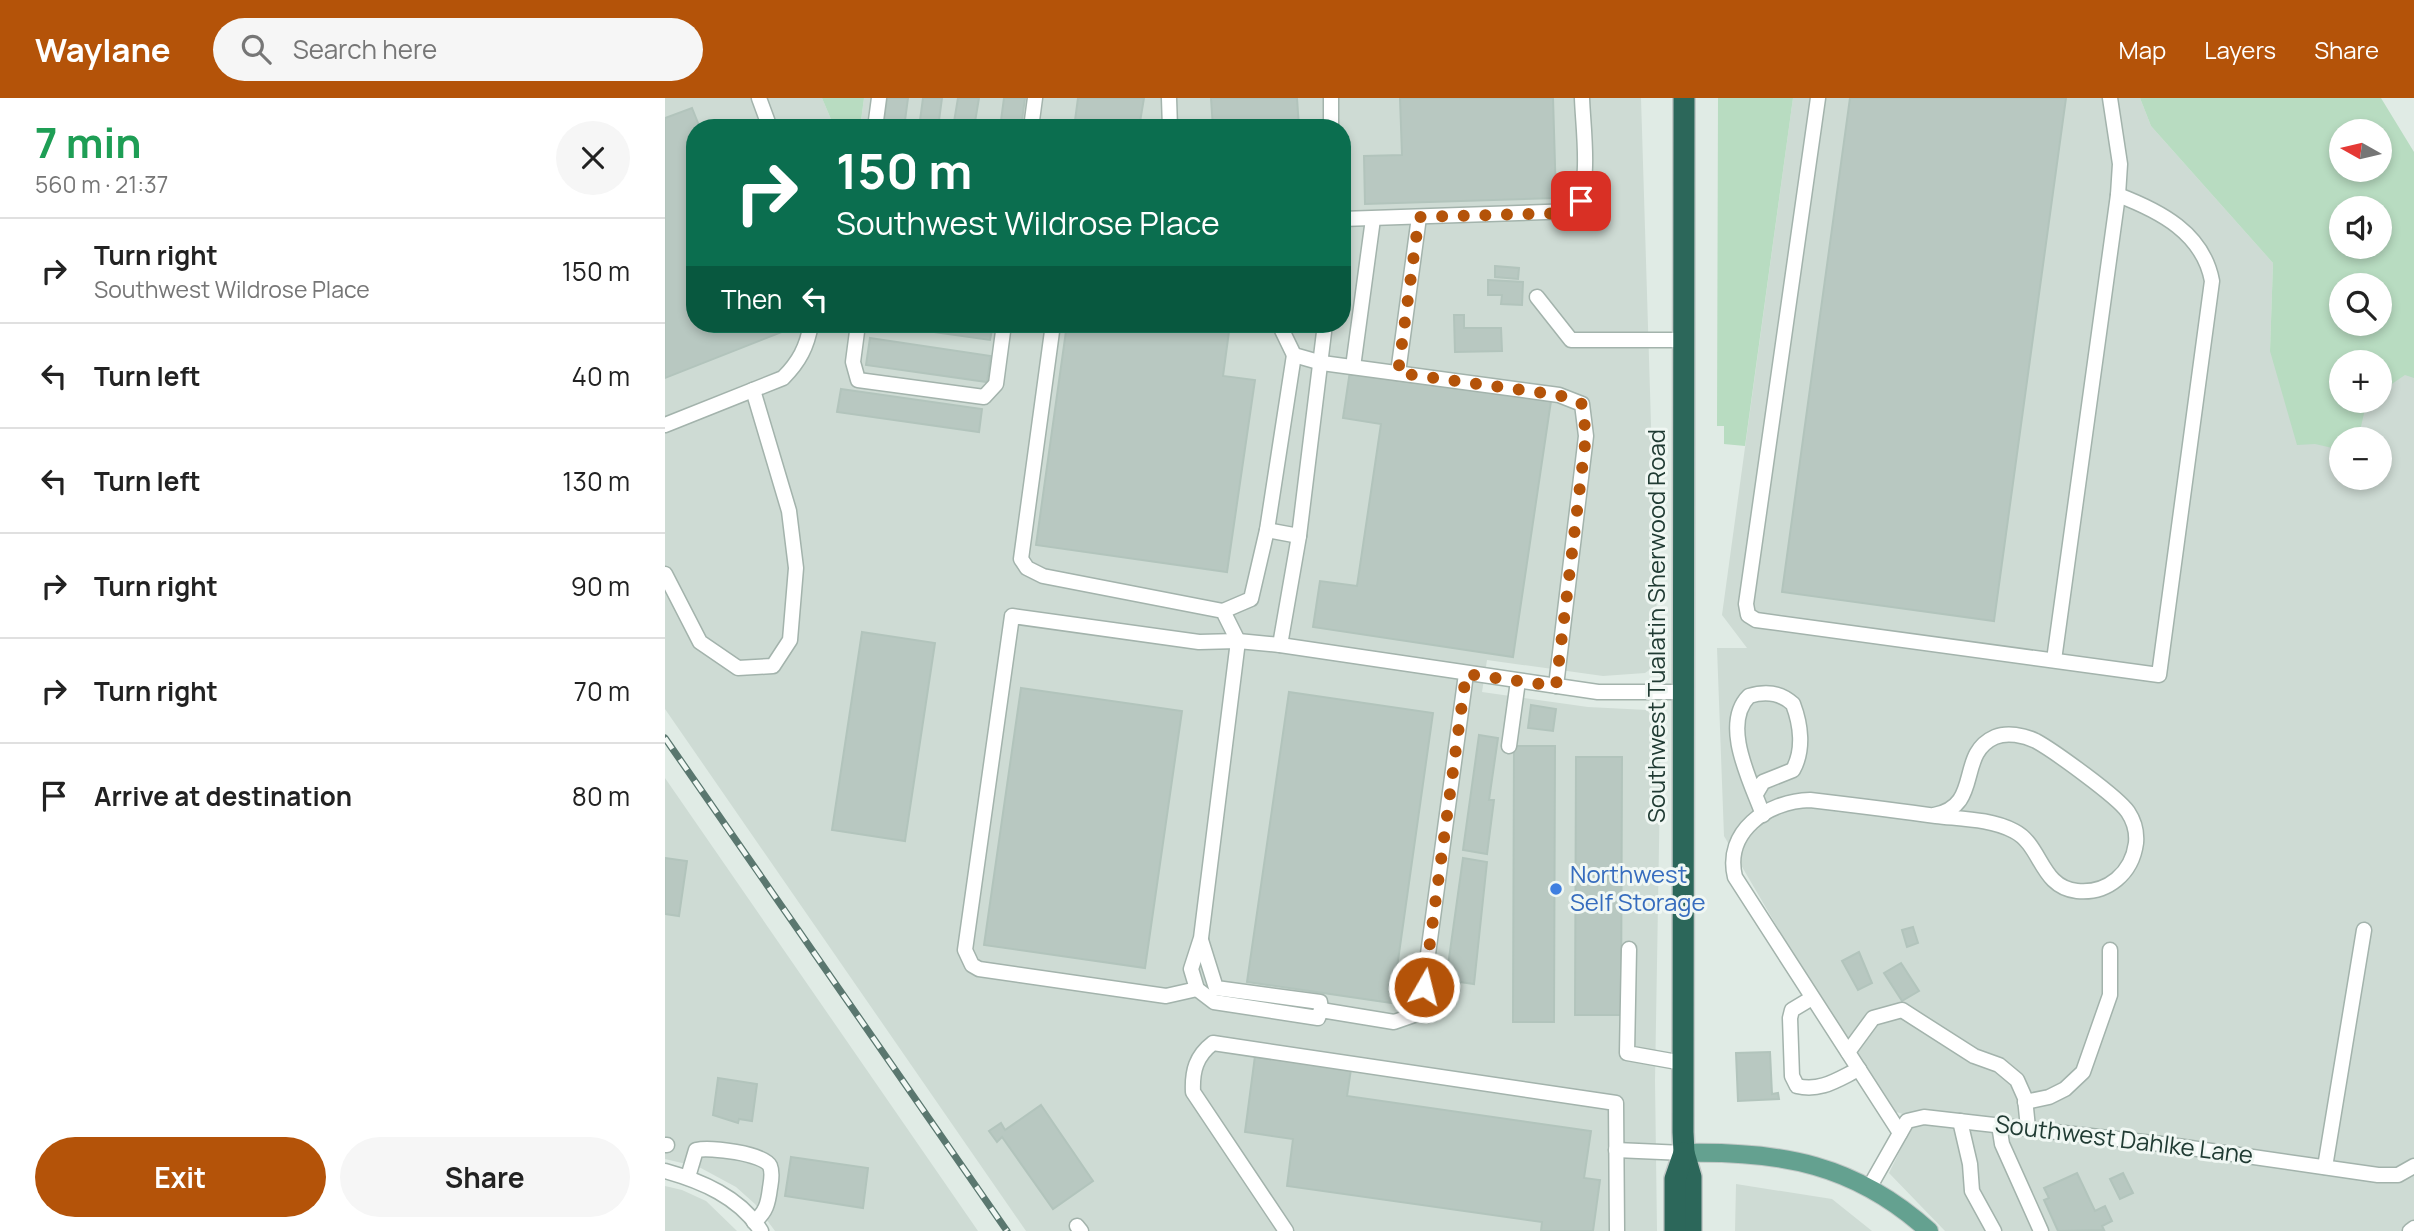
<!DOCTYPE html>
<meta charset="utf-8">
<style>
body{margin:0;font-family:Manrope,sans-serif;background:#f6f6f6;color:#222;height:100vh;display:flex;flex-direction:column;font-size:26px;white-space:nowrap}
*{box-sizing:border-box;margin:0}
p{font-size:23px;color:#767676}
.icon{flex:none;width:38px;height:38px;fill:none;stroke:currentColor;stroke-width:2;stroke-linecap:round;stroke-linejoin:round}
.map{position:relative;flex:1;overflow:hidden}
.sheet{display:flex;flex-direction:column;background:#fff;width:665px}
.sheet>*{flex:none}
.banner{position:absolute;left:21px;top:21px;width:665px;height:214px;border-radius:28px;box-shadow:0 4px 10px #0003;background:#0b6e4f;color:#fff;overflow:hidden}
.needle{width:46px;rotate:278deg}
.buttons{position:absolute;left:1664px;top:21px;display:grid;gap:14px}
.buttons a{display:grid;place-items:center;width:63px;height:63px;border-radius:50%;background:#fff;box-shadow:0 4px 10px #0003;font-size:35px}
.pin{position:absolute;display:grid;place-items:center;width:60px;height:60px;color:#fff;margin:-30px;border-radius:14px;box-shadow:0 4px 10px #0006}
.me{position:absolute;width:77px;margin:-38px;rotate:8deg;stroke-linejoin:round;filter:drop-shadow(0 0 5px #0008)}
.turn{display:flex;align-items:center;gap:24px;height:147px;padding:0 35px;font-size:32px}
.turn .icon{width:91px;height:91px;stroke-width:2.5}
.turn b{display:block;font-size:49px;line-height:60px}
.then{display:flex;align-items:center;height:66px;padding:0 35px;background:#0003;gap:14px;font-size:26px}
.round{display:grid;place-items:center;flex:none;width:74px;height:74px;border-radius:37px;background:#f6f6f6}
.headline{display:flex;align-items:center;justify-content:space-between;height:119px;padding:0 35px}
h1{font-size:42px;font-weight:700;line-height:52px;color:#1e9e55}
.cta{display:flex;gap:14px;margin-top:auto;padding:14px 35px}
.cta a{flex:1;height:80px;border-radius:42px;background:#b45309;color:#fff;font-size:28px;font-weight:700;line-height:80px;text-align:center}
.cta a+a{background:#f6f6f6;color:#222}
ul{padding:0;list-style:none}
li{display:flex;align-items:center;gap:21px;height:105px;padding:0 35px;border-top:2px solid #e0e0e0}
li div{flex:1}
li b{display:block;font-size:26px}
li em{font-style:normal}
header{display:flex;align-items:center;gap:42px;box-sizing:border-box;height:98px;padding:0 35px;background:#b45309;color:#fff}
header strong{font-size:33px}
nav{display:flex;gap:38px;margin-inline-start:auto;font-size:24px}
.search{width:490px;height:63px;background:#f6f6f6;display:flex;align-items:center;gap:18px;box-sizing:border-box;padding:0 24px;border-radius:38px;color:#767676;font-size:26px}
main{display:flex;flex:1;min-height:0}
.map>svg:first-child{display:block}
.built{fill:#cedbd4;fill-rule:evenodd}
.green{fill:#b8dcc1;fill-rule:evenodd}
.building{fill:#b8c8c1;stroke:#b2c4bc;stroke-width:2}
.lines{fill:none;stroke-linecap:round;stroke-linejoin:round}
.minor-casing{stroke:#a3b3ac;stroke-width:17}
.major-casing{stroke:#c1c8c6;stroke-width:20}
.highway-casing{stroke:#c1c8c6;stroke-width:24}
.minor{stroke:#fff;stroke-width:14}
.major{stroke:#64a190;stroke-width:18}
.highway{stroke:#2c675a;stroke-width:21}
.rail-casing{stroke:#5a776f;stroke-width:7}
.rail{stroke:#f0f7f3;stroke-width:4.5;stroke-dasharray:13;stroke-linecap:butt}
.route{stroke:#b45309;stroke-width:12;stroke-dasharray:0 21.6}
.shop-dot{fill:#3f7fe0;stroke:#f0f7f3;stroke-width:2.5}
.labels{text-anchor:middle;stroke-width:6;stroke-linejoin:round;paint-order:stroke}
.street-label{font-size:24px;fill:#203b33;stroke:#f0f7f3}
.shop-label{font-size:24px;fill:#366cbe;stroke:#f0f7f3;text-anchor:start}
</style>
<header>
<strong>Waylane</strong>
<div class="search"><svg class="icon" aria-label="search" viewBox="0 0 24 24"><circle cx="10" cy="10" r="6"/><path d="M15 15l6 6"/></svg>Search here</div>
<nav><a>Map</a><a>Layers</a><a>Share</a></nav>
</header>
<main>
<section class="sheet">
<div class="headline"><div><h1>7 min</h1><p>560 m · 21:37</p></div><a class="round"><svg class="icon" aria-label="close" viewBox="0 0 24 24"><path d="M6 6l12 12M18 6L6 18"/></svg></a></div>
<ul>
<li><svg class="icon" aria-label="right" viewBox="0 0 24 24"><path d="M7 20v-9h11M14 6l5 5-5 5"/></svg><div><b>Turn right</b><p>Southwest Wildrose Place</p></div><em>150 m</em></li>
<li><svg class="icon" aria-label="left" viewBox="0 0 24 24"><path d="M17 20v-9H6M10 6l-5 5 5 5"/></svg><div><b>Turn left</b></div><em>40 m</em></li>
<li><svg class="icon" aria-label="left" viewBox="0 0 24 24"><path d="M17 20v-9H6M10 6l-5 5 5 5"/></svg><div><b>Turn left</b></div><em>130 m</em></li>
<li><svg class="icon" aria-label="right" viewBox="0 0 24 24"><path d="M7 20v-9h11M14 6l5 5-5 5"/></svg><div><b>Turn right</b></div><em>90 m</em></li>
<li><svg class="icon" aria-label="right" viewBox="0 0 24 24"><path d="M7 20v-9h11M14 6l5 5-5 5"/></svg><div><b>Turn right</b></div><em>70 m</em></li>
<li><svg class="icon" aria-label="arrive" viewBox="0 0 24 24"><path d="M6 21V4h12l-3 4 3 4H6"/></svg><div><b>Arrive at destination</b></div><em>80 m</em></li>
</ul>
<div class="cta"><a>Exit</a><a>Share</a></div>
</section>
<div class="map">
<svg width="1749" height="1133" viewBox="0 0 1749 1133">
<rect width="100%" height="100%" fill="#e0ebe5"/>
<g class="built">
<path d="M 0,0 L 157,0 L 168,26 L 191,30 L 30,30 L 30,226 L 677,226 L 677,30 L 195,30 L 199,0 L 976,0 L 993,554 L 990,568 L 980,575 L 938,578 L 822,562 L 817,594 L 923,609 L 982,612 L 996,630 L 990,983 L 992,1133 L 361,1133 L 0,611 Z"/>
<path d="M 1128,0 L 1475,0 L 1486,28 L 1608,165 L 1605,253 L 1676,149 L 1749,157 L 1749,1133 L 1280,1133 L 1224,1075 L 1251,1020 L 1218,1010 L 1059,738 L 1052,550 L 1082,550 L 1057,517 ZM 1676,187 L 1715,187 L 1715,226 L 1676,226 ZM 1676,264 L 1715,264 L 1715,303 L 1676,303 ZM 1676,341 L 1715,341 L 1715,380 L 1676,380 Z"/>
<path d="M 0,680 L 313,1133 L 110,1133 L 90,1106 L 71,1089 L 34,1069 L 0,1061 Z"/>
<path d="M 1071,1086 L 1167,1101 L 1207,1133 L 1070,1133 Z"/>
<path d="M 0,1088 L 17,1092 L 41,1103 L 72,1133 L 0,1133 Z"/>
</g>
<g class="green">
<path d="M 157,0 L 199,0 L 195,30 L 168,26 Z"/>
<path d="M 1053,0 L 1128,0 L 1080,348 L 1059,346 L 1059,328 L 1052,328 Z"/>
<path d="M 1475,0 L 1716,0 L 1749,54 L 1749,280 L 1740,277 L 1715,294 L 1715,264 L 1676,264 L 1676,303 L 1702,303 L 1693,341 L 1676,341 L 1676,352 L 1650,346 L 1632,347 L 1605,253 L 1608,165 L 1486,28 ZM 1676,33 L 1715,33 L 1715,72 L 1676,72 ZM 1676,110 L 1715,110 L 1715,149 L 1676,149 ZM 1676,187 L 1715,187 L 1715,226 L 1676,226 Z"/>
</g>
<g class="building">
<path d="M 222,0 L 243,0 L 239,30 L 218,30 Z"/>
<path d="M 258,0 L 277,0 L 273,30 L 254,30 Z"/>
<path d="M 293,0 L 314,0 L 309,30 L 288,30 Z"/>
<path d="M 339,0 L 360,0 L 356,30 L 335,30 Z"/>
<path d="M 413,0 L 479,0 L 474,30 L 409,30 Z"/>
<path d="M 546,0 L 632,0 L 634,30 L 548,30 Z"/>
<path d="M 735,0 L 888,0 L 891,100 L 700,106 L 699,58 L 737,57 Z"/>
<path d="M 1185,0 L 1401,0 L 1329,523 L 1117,494 Z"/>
<path d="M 27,10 L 35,30 L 30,30 L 30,226 L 137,226 L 0,280 L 0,20 Z"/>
<path d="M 830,168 L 854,170 L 853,181 L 830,179 Z"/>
<path d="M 823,182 L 858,184 L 857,207 L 836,206 L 837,197 L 823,197 Z"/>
<path d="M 789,217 L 799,217 L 799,230 L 836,230 L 837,253 L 790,254 Z"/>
<path d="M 212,226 L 328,226 L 325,242 Z"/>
<path d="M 402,226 L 565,226 L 558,278 L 590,282 L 562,474 L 371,447 Z"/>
<path d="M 205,240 L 326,258 L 322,284 L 201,267 Z"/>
<path d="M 685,273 L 886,303 L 848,559 L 648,529 L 655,483 L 692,488 L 716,326 L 678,320 Z"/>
<path d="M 176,291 L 317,311 L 314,334 L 172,314 Z"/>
<path d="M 197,534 L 270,545 L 240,743 L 167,732 Z"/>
<path d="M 356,590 L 517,613 L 480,870 L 319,847 Z"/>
<path d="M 624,594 L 768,615 L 727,905 L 582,884 Z"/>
<path d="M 866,607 L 891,611 L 888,633 L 863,630 Z"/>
<path d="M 814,637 L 833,640 L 824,702 L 829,702 L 822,756 L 798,752 Z"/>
<path d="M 849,648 L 890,648 L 889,924 L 848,924 Z"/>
<path d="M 911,659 L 957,659 L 956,917 L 910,917 Z"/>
<path d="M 0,760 L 22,763 L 14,818 L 0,816 Z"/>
<path d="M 798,760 L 822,764 L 809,886 L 781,882 Z"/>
<path d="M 1248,829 L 1253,845 L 1242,849 L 1237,832 Z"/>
<path d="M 1194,854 L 1207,885 L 1193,892 L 1177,863 Z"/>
<path d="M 1236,865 L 1254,893 L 1237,903 L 1219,875 Z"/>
<path d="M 1105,954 L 1107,996 L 1113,995 L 1114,1001 L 1073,1003 L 1071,955 Z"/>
<path d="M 590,958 L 686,971 L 682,998 L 926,1033 L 919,1080 L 935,1082 L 928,1133 L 876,1133 L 877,1124 L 622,1088 L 628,1041 L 580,1034 Z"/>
<path d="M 53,980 L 92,986 L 87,1023 L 74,1021 L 73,1025 L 48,1017 Z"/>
<path d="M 376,1007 L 428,1083 L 388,1111 L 337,1039 L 332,1044 L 324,1033 L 336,1025 L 340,1032 Z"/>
<path d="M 126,1059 L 203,1070 L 198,1110 L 120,1098 Z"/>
<path d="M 1412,1075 L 1430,1113 L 1440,1108 L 1447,1123 L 1437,1128 L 1439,1132 L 1393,1133 L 1379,1102 L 1384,1100 L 1379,1090 Z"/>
<path d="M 1458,1075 L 1468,1095 L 1455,1101 L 1445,1081 Z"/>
</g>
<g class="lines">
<defs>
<g id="minor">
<path d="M 94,0 L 105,30"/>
<path d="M 504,0 L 505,30"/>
<path d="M 666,0 L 666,30"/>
<path d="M 1153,0 L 1081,506 L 1083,517 L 1091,522 L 1494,577 L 1547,183 C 1538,135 1495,113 1453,97"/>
<path d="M 210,30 L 214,0"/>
<path d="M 366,30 L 370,0"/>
<path d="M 677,121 L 909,113 C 927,87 918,32 917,0"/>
<path d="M 872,199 L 906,242 L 1019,242"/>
<path d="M 193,226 L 188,264 L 193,282 L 319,299 L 331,286 L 339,226"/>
<path d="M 388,226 L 356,461 L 362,470 L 378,478 L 558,513 L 573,543 L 536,840 L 526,871 L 532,891 L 549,904 L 653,920 L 656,912 L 729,924 L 755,915 L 801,576"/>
<path d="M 614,226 L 629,257 L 657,265 L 894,297 L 917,306 L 921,338 L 891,588"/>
<path d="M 688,269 L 708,121"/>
<path d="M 733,275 L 754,119"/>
<path d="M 0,327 L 118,280 C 134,264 142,249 146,226"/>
<path d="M 602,432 L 634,438"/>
<path d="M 0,476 L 35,544 L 73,570 L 108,568 L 125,542 L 131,470 L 124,413 L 88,292"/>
<path d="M 558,513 L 586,501 L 602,432 L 629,257"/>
<path d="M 615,547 L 634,438 L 660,226"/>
<path d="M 1389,562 L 1453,97 L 1455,66 L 1445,0"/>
<path d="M 844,648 L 853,583"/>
<path d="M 1091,696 L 1098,684 L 1128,672 C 1139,652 1136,627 1128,606 C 1115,594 1100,593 1084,598 C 1055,627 1087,686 1098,717"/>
<path d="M 536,842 L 551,890 L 655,904 L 656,912"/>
<path d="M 964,851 L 962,955 L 1018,965"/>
<path d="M 532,891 L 501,898 L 314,871 L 307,867 L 300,852 L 347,518 L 534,544 L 573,543 L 615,547 L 933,594 L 1018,594"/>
<path d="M 1147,900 L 1127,912 L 1125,920 L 1127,978 L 1132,988 C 1156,994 1173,981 1194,971"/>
<path d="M 1183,954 L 1208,920 L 1237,912 L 1309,958 L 1334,967 L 1352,982 L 1360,1000 L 1363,1030"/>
<path d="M 1360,1004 L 1384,999 L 1400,991 L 1418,974 L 1445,897 L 1445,852"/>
<path d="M 1295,1023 L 1305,1066 L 1307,1093 L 1329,1133"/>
<path d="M 1334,1027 L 1337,1046 L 1376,1133"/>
<path d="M 1235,1035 L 1070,779 C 1059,734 1102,703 1145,702 C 1187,707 1229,712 1271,718 C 1297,721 1326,721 1349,733 C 1377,747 1375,789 1412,793 C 1443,796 1467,775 1471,745 C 1472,734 1469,723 1463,714 C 1453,699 1389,653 1371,643 C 1359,637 1342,634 1330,639 C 1291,656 1318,708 1269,717"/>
<path d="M 0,1047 L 2,1047"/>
<path d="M 951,1052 L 1019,1055"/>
<path d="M 1660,1069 L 1699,832"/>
<path d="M 0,1073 C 36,1083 75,1099 96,1133"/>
<path d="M 23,1079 L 31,1052 C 45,1049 98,1055 105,1068 C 108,1075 106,1084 105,1090 C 103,1106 101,1114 89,1124"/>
<path d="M 1204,1090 L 1242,1023 L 1259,1019 L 1505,1047 L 1713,1077 L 1733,1077 L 1749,1068"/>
<path d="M 412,1128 L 416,1133"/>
<path d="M 621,1133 L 528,994 C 527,973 531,958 548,945 L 951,1005 L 952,1133"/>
<path d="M 1745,1133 L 1749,1130"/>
</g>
<path id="major" d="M 1019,1055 C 1116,1053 1190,1066 1264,1133"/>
<g id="highway">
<path d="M 1019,0 L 1018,1034 L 1019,1055 L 1026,1079 L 1026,1133"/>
<path d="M 1010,1133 L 1010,1081 L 1019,1055"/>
</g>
</defs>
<use href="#minor" class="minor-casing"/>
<use href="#major" class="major-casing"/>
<use href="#highway" class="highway-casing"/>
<use href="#minor" class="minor"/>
<use href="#major" class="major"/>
<use href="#highway" class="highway"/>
<defs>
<path id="rail" d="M 0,640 L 342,1133"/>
</defs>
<use href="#rail" class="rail-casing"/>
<use href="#rail" class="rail"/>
</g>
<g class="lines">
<path class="route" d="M 759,889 L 801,576 L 891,588 L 921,338 L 917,306 L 894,297 L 733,275 L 754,119 L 900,115 L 909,113 L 916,103"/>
</g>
<circle class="shop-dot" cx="891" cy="791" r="7"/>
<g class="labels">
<g class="street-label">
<text transform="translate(992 528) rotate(-90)" y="8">Southwest Tualatin Sherwood Road</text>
<text transform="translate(1459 1042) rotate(7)" y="8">Southwest Dahlke Lane</text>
</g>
<g class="shop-label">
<text x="905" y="785">Northwest<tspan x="905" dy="28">Self Storage</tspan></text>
</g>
</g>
</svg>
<div class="buttons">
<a><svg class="needle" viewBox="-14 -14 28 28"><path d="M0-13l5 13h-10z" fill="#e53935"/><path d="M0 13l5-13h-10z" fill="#767676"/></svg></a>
<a><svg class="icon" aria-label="sound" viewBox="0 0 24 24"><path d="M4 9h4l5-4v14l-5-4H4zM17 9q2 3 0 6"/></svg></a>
<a><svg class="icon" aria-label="search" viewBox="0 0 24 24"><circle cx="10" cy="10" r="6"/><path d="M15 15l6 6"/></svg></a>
<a>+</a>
<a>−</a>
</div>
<div class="pin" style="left:916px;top:103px;background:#d93025"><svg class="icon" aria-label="arrive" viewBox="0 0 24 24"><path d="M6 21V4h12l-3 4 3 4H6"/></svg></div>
<svg class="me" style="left:759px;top:889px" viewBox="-20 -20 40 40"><circle r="17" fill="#b45309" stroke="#fff" stroke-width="3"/><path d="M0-11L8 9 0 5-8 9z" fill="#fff"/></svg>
<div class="banner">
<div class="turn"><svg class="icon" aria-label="right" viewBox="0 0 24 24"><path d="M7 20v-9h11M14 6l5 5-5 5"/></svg><div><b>150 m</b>Southwest Wildrose Place</div></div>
<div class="then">Then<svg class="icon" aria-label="left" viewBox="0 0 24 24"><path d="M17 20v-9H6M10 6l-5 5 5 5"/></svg></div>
</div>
</div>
</main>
